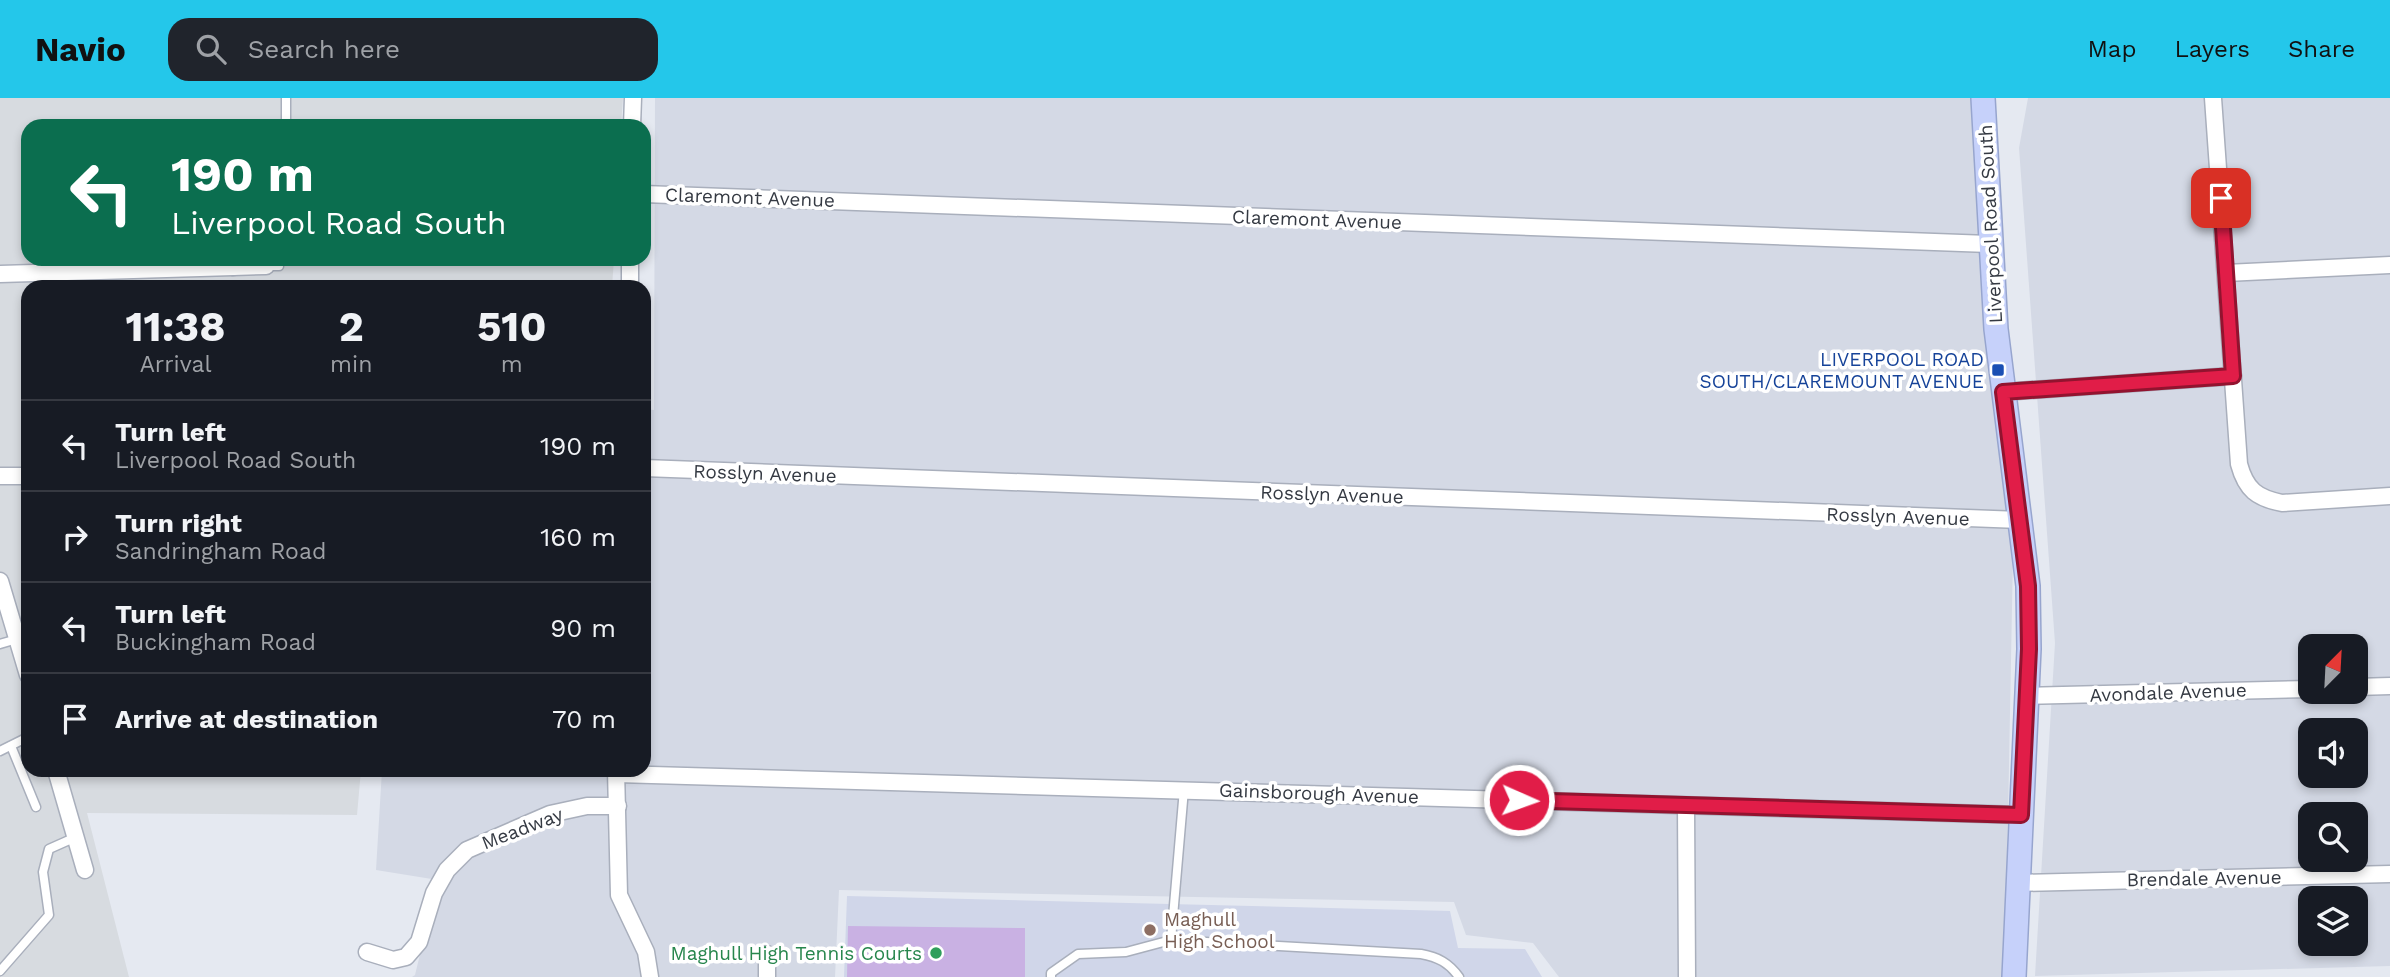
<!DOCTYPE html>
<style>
body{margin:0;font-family:"Work Sans",sans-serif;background:#20242c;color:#f1f3f6;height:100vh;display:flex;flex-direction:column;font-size:26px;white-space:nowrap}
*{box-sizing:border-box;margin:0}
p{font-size:23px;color:#9ea1a6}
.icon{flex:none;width:38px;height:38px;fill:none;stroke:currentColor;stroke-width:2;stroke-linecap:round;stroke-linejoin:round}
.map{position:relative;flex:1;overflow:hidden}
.details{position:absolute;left:21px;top:182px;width:630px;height:497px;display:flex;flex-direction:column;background:#171b24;border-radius:21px;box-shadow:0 4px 10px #0003}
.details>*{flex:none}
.hud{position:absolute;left:21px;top:21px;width:630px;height:147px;border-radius:21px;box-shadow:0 4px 10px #0003;background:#0b6e4f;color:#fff;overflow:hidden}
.needle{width:46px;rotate:24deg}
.fabs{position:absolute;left:2298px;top:536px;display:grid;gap:14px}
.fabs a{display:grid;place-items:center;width:70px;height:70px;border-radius:14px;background:#171b24;box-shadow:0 4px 10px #0003;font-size:35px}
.pin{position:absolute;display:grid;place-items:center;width:60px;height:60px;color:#fff;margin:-30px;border-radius:14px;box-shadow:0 4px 10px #0006}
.me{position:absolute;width:77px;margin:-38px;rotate:92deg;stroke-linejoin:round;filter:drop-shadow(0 0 5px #0008)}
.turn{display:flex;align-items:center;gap:24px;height:147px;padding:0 35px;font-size:32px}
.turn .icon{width:91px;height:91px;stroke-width:2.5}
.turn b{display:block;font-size:49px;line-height:60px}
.eta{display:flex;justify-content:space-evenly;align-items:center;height:119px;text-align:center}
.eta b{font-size:42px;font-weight:700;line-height:49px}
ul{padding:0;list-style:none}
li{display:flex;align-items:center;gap:21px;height:91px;padding:0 35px;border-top:2px solid #363941}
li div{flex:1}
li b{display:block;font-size:26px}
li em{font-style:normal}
header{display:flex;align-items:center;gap:42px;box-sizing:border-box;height:98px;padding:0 35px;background:#24c7ea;color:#111}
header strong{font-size:33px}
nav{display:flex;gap:38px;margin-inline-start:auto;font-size:24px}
.search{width:490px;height:63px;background:#20242c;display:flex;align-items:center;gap:18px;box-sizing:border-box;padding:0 24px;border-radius:21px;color:#9ea1a6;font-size:26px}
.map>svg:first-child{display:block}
.residential{fill:#d4d9e5;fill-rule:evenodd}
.industrial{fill:#d7dbe0}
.education{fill:#d0d6e9}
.green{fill:#c9b1e3}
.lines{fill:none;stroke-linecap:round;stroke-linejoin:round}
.lane-casing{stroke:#a9afbc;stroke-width:11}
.street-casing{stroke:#a9afbc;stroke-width:19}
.secondary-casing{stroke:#97a5ce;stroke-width:26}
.lane{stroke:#fff;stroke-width:8}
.street{stroke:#fff;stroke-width:16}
.secondary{stroke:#c6d1fa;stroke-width:23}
.route-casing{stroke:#92132f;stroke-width:18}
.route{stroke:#e11d48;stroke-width:12}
.transit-dot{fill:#1a4fb4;stroke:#fff;stroke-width:2.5}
.education-dot{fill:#8d6e63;stroke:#fff;stroke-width:2.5}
.leisure-dot{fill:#2e9e5b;stroke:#fff;stroke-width:2.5}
.labels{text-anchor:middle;stroke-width:7;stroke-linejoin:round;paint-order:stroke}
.street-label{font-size:19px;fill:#353a43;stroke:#fff}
.transit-label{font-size:19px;fill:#164399;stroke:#fff;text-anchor:end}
.education-label{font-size:19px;fill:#785e54;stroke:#fff;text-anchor:start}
.leisure-label{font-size:19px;fill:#27864d;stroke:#fff;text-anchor:end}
</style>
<header>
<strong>Navio</strong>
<div class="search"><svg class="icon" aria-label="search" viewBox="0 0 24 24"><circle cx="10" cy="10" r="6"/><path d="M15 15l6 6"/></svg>Search here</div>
<nav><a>Map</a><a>Layers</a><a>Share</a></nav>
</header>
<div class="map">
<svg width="2390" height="879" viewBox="0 0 2390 879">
<rect width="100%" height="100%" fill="#e5e9f1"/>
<g class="residential">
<path d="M 655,0 L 1977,0 L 2014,404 L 2005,879 L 1559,879 L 1533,845 L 1466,837 L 1454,804 L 839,792 L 835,879 L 412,879 L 415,877 L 438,782 L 376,772 L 382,672 L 644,672 L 644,311 L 654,312 Z"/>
<path d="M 2028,0 L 2390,0 L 2390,868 L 2035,878 L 2055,545 L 2019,50 ZM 2310,548 L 2356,548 L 2356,593 L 2310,593 ZM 2310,632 L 2356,632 L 2356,677 L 2310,677 ZM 2310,716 L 2356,716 L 2356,761 L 2310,761 ZM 2310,800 L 2356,800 L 2356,845 L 2310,845 Z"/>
</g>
<path class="industrial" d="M 0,0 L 623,0 L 621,28 L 28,28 L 28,161 L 614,161 L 612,189 L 28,189 L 28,672 L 361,672 L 357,717 L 87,715 L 129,879 L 0,879 Z"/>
<path class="education" d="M 847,798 L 1450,813 L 1458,850 L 1525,851 L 1542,879 L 844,879 Z"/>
<path class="green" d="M 848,828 L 1025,830 L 1025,879 L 847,879 Z"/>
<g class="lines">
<defs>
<g id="lane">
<path d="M 286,28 L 286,0"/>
<path d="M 266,168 L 279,168 L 279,161"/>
<path d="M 0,546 L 17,541"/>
<path d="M 11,648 L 36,709"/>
<path d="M 0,653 L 28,639"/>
<path d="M 1171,842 L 1421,856 C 1438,859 1449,865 1459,879"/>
<path d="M 0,873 L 49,817 L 43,774 L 49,751 L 76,739"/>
<path d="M 1051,879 L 1051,875 L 1078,856 L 1126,854 L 1171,842 L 1184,691"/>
</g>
<g id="street">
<path d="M 2213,0 L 2239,366 C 2246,392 2257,400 2282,405 L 2390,398"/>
<path d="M 632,28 L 633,0"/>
<path d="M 644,96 L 1989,146"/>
<path d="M 234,161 L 233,169 L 266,168"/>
<path d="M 2226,175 L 2390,167"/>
<path d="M 0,176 L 233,169"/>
<path d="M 630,189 L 630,161"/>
<path d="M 2002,294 L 2233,278"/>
<path d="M 644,370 L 2020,422"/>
<path d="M 0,378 L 28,378"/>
<path d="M 0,483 L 28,577"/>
<path d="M 2356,589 L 2390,588"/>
<path d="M 2026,598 L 2310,591"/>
<path d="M 56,672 L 85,772"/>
<path d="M 616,672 L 619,797 L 646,854 L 650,879"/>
<path d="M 617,676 L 2021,717"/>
<path d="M 1686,708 L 1687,879"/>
<path d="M 2018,785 L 2390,776"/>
<path d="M 367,854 L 393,862 L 406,859 L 419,844 L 434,795 L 447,772 L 467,752 L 550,716 L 587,708 L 618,708"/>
<path d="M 767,879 L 767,856"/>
</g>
<path id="secondary" d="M 1983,0 L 1996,231 L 2028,488 L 2029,551 L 2014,879"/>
</defs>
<use href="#lane" class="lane-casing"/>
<use href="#street" class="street-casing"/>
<use href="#secondary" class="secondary-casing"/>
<use href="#lane" class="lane"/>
<use href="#street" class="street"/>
<use href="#secondary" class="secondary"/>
</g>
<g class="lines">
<defs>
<path id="route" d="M 1519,702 L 2021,717 L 2029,551 L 2028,488 L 2003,294 L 2233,278 L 2221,100"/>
</defs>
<use href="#route" class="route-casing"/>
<use href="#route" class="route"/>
</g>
<rect class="transit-dot" x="1991" y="265" width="14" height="14" rx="3.5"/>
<circle class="education-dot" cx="1150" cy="832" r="7"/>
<circle class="leisure-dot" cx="936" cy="855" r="7"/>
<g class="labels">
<g class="street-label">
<text transform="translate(750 99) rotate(2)" y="7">Claremont Avenue</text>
<text transform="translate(1317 121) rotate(2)" y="7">Claremont Avenue</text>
<text transform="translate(1990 126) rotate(-93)" y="7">Liverpool Road South</text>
<text transform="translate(765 375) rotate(2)" y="7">Rosslyn Avenue</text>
<text transform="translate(1332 396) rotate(2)" y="7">Rosslyn Avenue</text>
<text transform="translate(1898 418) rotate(2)" y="7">Rosslyn Avenue</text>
<text transform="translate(2168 594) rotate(-2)" y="7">Avondale Avenue</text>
<text transform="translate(1319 695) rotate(2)" y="7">Gainsborough Avenue</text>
<text transform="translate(522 730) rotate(-21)" y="7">Meadway</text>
<text transform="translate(2204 780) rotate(-1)" y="7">Brendale Avenue</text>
</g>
<g class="transit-label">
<text x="1984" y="268">LIVERPOOL ROAD<tspan x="1984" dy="22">SOUTH/CLAREMOUNT AVENUE</tspan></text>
</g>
<g class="education-label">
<text x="1164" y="828">Maghull<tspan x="1164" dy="22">High School</tspan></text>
</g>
<g class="leisure-label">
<text x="922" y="862">Maghull High Tennis Courts</text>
</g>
</g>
</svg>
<div class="fabs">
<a><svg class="needle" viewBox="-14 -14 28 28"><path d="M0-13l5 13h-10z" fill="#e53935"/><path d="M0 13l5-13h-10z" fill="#9ea1a6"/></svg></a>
<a><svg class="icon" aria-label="sound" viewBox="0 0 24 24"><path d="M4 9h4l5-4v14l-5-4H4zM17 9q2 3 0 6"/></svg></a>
<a><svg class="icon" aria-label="search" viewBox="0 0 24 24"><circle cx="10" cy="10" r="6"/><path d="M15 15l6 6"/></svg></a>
<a><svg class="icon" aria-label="layers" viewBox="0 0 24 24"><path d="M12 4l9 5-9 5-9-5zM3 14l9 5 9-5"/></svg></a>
</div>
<div class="pin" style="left:2221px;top:100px;background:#d93025"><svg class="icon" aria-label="arrive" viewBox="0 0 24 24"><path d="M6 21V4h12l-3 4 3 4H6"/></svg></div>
<svg class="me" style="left:1519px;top:702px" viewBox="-20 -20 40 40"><circle r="17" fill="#e11d48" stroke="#fff" stroke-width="3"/><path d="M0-11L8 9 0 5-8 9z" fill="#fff"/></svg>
<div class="hud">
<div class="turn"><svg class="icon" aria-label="left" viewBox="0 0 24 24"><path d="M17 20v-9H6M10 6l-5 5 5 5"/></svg><div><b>190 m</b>Liverpool Road South</div></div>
</div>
<section class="details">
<div class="eta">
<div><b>11:38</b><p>Arrival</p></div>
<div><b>2</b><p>min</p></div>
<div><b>510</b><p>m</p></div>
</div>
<ul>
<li><svg class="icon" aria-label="left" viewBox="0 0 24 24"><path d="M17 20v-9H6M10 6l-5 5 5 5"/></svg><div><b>Turn left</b><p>Liverpool Road South</p></div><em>190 m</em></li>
<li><svg class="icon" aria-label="right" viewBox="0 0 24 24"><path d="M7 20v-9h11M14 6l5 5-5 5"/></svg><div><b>Turn right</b><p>Sandringham Road</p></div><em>160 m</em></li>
<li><svg class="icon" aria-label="left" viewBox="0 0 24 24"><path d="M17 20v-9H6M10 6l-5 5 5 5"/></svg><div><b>Turn left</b><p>Buckingham Road</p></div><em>90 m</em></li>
<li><svg class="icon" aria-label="arrive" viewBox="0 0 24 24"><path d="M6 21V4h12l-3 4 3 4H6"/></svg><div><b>Arrive at destination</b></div><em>70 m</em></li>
</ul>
</section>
</div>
